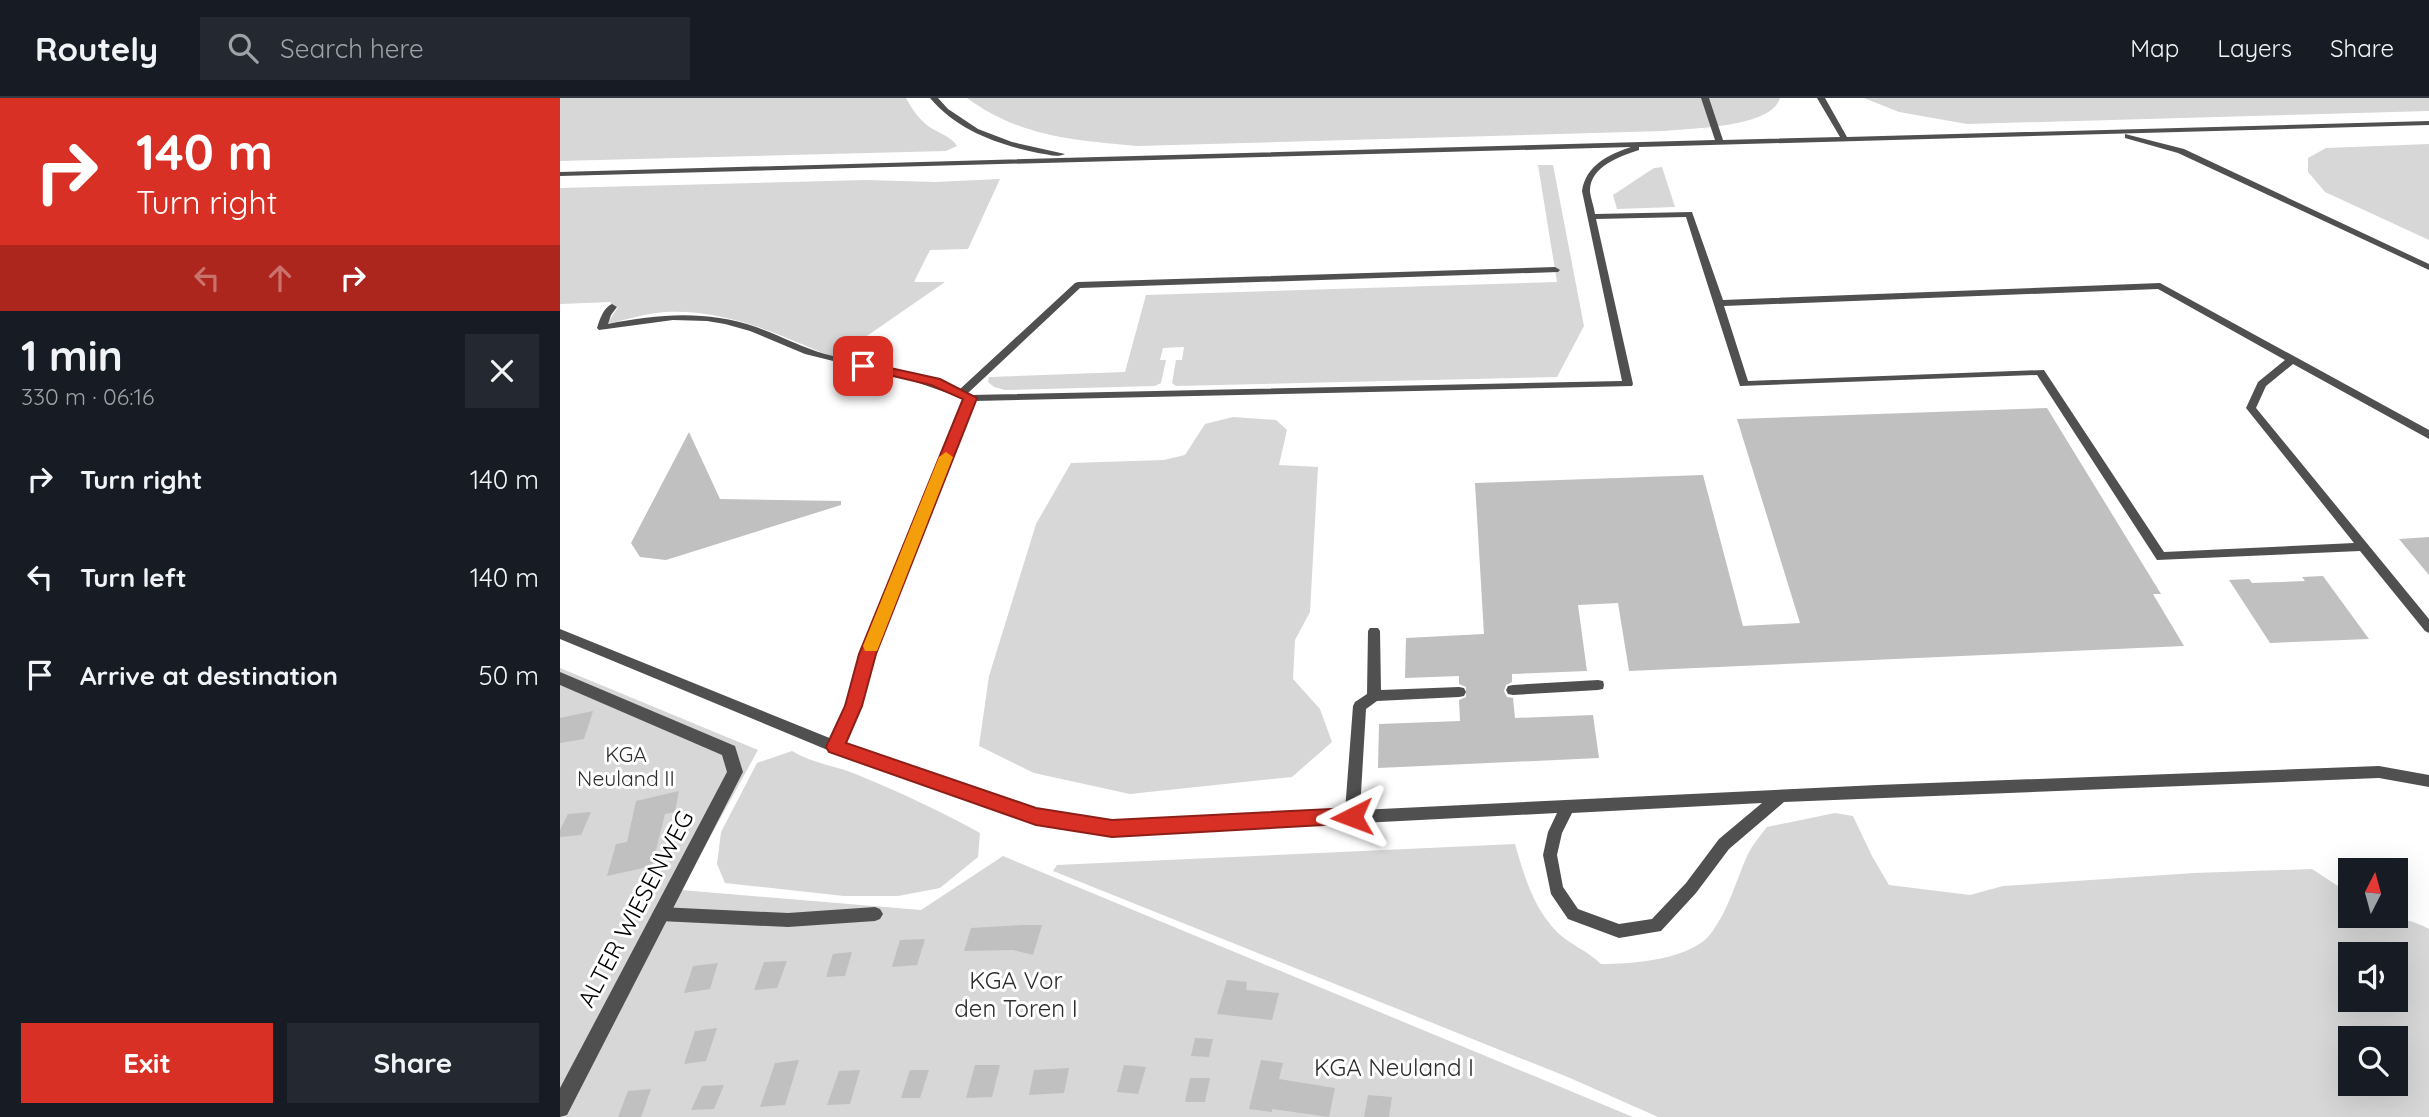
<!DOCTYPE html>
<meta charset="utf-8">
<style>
body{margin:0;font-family:Quicksand,sans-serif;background:#242831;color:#f1f3f6;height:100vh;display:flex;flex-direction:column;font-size:26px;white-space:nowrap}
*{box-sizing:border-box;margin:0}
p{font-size:23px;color:#9ea1a6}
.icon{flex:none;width:38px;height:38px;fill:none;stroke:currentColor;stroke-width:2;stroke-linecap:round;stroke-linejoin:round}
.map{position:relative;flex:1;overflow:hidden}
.drawer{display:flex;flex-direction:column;background:#171b24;width:560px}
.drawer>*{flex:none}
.guide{background:#d93025;color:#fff;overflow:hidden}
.needle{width:46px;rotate:6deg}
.controls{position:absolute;left:1778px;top:760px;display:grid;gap:14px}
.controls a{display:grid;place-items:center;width:70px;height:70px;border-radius:0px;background:#171b24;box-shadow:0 7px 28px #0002;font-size:35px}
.pin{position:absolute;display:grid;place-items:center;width:60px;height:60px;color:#fff;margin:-30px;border-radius:14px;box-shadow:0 4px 10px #0006}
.me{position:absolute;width:77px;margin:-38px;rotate:267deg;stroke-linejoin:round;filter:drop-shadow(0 0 5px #0008)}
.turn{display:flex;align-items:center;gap:24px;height:147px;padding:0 21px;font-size:32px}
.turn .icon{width:91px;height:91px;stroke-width:2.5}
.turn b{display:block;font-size:49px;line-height:60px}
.lanes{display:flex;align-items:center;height:66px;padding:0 21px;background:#0003;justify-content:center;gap:35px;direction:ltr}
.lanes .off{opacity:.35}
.round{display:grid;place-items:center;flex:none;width:74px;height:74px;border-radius:0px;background:#242831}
.summary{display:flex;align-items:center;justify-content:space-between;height:119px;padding:0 21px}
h1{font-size:42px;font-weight:800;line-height:52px}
.button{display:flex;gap:14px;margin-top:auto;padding:14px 21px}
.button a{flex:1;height:80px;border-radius:0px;background:#d93025;color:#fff;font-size:28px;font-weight:800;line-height:80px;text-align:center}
.button a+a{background:#242831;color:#f1f3f6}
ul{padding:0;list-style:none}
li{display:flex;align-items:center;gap:21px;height:98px;padding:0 21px}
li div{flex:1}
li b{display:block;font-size:26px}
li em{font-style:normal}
header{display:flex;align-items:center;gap:42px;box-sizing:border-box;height:98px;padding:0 35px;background:#171b24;border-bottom:2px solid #363941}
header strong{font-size:33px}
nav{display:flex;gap:38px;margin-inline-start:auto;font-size:24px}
.search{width:490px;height:63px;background:#242831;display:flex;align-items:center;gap:18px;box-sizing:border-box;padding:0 24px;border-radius:0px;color:#9ea1a6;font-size:26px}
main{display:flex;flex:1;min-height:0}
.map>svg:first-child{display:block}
.green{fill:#d7d7d7;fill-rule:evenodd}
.building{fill:#c0c0c0}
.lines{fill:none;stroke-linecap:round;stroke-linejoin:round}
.lane{fill:#505050;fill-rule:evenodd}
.street{fill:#505050;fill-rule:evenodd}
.route{fill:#d93025;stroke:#8d1f18;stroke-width:2}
.slow{fill:#f59e0b}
.labels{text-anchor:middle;stroke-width:6;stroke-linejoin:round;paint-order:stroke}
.park-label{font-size:21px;fill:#2e2e2e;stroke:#fff}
.near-street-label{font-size:24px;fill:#000;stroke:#fff}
.near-park-label{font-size:24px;fill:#2e2e2e;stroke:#fff}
</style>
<header>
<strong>Routely</strong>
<div class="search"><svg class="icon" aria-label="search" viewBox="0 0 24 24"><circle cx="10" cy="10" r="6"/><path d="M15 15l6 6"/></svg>Search here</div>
<nav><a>Map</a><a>Layers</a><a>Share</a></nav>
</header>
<main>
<section class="drawer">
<div class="guide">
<div class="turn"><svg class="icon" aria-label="right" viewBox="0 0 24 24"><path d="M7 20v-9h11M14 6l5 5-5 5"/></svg><div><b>140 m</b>Turn right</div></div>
<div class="lanes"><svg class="icon off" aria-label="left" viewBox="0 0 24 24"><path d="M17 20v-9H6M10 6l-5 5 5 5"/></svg><svg class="icon off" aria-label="ahead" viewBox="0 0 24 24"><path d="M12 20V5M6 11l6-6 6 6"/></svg><svg class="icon" aria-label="right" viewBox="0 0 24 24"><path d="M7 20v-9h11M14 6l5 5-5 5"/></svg></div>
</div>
<div class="summary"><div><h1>1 min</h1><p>330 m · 06:16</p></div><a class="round"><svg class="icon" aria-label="close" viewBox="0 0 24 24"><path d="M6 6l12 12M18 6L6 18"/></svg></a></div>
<ul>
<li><svg class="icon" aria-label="right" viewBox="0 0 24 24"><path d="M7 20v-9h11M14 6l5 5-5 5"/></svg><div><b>Turn right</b></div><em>140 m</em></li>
<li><svg class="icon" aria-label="left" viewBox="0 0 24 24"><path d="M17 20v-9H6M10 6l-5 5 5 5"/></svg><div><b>Turn left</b></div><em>140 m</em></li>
<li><svg class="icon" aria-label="arrive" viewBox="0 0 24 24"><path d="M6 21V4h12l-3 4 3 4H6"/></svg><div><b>Arrive at destination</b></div><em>50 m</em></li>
</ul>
<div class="button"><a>Exit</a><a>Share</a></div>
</section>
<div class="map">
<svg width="1869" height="1019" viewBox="0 0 1869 1019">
<rect width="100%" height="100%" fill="#fff"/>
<g class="green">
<path d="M 0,0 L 346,0 C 352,11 358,20 368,28 C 378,35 391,38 397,48 L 386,53 L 0,63 Z"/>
<path d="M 407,0 L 1220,0 C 1211,30 1131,30 1104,33 L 577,48 C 514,42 460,39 407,0 Z"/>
<path d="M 1304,0 L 1869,0 L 1869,13 L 1407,26 L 1339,14 Z"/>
<path d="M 1869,46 L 1869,142 L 1765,94 L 1748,74 L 1748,60 L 1766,50 Z"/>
<path d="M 978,67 L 993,67 L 1024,228 L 997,279 L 616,288 L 612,285 L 616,262 L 622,262 L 624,249 L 603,250 L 600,262 L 606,262 L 601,285 L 595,288 L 445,292 L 434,289 L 428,284 L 429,279 L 565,274 L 586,197 L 997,184 Z"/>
<path d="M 1102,69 L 1115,109 L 1057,111 L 1053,97 L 1094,70 Z"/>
<path d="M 440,81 L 408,151 L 370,152 L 354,184 L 385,184 L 275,260 C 220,237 167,211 105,214 C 86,215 66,222 47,226 L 58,209 L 50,208 L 51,204 L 0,206 L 0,90 L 306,82 L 375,84 Z"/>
<path d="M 673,319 L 716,322 L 727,332 L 719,367 L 758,369 L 750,514 L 735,542 L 733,581 L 760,611 L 772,644 L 732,679 L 570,696 L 474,675 L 419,648 L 429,578 L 476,426 L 511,365 L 604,362 L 625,357 L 645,326 Z"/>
<path d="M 0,570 L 198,652 L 121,792 L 361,812 L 443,758 L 1073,1019 L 0,1019 Z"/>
<path d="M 232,653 C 252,665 272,667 293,675 C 337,693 379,712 420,735 L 418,759 L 380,790 L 338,798 L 284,798 L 165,785 L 157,766 L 161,734 L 197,665 Z"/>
<path d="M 1275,715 L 1293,718 L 1312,758 L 1329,787 L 1410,797 L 1443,788 L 1634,775 L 1752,771 L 1790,796 L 1790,817 C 1819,817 1843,817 1869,831 L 1869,1019 L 1098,1019 L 1010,980 L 493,773 L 497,767 L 955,746 C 964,777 973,810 997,834 C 1009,846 1028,853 1041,866 C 1071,866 1133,862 1152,834 C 1169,811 1176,782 1188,756 C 1193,746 1200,738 1207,729 ZM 1790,856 L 1836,856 L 1836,901 L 1790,901 ZM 1790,940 L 1836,940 L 1836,985 L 1790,985 Z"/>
</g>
<g class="building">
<path d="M 1487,310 L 1601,496 L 1593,496 L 1624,548 L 1069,573 L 1058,505 L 1018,507 L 1027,573 L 952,576 L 952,584 L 946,587 L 944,593 L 947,599 L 953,600 L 955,620 L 1033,617 L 1039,660 L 818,670 L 819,626 L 900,623 L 899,602 L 906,599 L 906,589 L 899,586 L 899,578 L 845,580 L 846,540 L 924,536 L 915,385 L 1143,377 L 1183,528 L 1240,525 L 1177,321 Z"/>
<path d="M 129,334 L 160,401 L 281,403 L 281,407 L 106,462 L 80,459 L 71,445 Z"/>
<path d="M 1869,439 L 1869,477 L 1839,441 Z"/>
<path d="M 1763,478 L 1809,541 L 1710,545 L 1669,482 L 1689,481 L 1692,485 L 1745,483 L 1742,479 Z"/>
<path d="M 33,613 L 24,641 L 0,645 L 0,620 Z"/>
<path d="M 119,693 L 115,714 L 105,716 L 92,768 L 47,778 L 56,746 L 67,744 L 76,703 Z"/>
<path d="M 31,714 L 21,737 L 0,739 L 0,732 L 8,716 Z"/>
<path d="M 463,827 L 482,827 L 473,857 L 453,852 L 404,853 L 411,830 Z"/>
<path d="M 365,841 L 357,867 L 332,869 L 340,842 Z"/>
<path d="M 292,854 L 285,878 L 266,879 L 273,856 Z"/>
<path d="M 227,863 L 217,890 L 194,892 L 204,864 Z"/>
<path d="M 158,865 L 150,891 L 124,895 L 133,868 Z"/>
<path d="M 667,882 L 687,884 L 686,892 L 719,895 L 712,922 L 657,916 Z"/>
<path d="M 157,930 L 146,963 L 124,966 L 135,933 Z"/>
<path d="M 635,940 L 653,941 L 649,959 L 631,958 Z"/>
<path d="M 239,962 L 225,1007 L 200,1009 L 215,965 Z"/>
<path d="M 701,962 L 723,965 L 719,981 L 775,990 L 769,1019 L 712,1011 L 712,1014 L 689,1011 Z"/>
<path d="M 415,967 L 440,967 L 432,999 L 406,1000 Z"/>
<path d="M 564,967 L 586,969 L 578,996 L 557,994 Z"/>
<path d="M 509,970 L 504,995 L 469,997 L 474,972 Z"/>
<path d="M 300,972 L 290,1006 L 267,1007 L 279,973 Z"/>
<path d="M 350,972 L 369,972 L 360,1000 L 341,1000 Z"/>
<path d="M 630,980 L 650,980 L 645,1004 L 625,1004 Z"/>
<path d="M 164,987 L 154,1011 L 131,1012 L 142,988 Z"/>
<path d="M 91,991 L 81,1019 L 58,1019 L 68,993 Z"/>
<path d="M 808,997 L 832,999 L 829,1019 L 804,1019 Z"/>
</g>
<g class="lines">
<g class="lane">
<path d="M 370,0 L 378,0 L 388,11 L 418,31 L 452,44 L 505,56 C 497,60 487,56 478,55 C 437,46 398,33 370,0 Z"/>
<path d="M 1141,0 L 1149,0 L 1163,42 L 1280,39 L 1257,0 L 1265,0 L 1287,39 L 1869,23 L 1869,27 L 1079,49 L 1079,52 C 1060,58 1029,69 1030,94 C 1031,101 1034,109 1035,116 L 1132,114 L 1163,202 L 1600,185 L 1869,332 L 1869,341 L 1733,266 L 1706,288 L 1696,310 L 1869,521 L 1869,535 L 1865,533 L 1800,453 L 1597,462 L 1477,277 L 1180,288 L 1126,119 L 1036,121 L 1073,286 L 1072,288 L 414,303 L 314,556 L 300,608 L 283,646 L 476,712 L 552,724 L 785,713 L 793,608 L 795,604 L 807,596 L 808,533 L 810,530 L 818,530 L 820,533 L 821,592 L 899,589 L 904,590 L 906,594 L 904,598 L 899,599 L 817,603 L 806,611 L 800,712 L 1317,687 L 1819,668 L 1869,677 L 1869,689 L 1819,680 L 1224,704 L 1169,751 L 1136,795 L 1101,833 L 1059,840 L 1008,821 L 991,796 L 983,757 L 988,734 L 997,715 L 552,738 L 476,724 L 270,653 L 0,541 L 0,531 L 272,641 L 286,608 L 302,556 L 405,301 L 350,282 L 245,256 L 190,233 L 165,226 L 147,223 L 113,222 L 39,232 L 37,230 C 40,221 43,210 52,206 L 57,209 L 51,217 L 48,226 C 98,216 146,212 196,229 C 219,237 241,249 265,256 C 310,268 357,274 400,291 L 515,185 L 518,184 L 995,169 L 1000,172 L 998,174 L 520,190 L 408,295 L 411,297 L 1062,283 L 1022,93 C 1026,67 1048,57 1071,49 L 0,78 L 0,74 L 1155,42 ZM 1598,191 L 1725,262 L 1698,284 L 1686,310 L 1794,445 L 1604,454 L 1484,272 L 1188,283 L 1164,208 ZM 1202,705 L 1159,741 L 1126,785 L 1092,821 L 1059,826 L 1018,811 L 1003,789 L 997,757 L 1002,735 L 1012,715 Z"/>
<path d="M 1565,36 L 1624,51 L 1869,166 L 1869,172 L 1618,55 L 1565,40 Z"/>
<path d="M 1038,582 L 1043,583 L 1044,587 L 1043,591 L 1038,592 L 953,597 L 948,596 L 946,592 L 948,588 L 953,587 Z"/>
<path d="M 100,809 L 228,815 L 315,809 L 320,811 L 323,816 L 320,821 L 315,823 L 228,829 L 100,823 L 95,821 L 92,816 L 95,811 Z"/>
</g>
<path class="street" d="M 0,574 L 175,648 L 183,674 L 7,1017 L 0,1019 L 0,990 L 167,674 L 162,657 L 0,587 Z"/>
</g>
<path class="route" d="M 303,264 L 380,281 L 417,300 L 316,556 L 302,608 L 286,645 L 476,710 L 552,722 L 792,710 L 799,713 L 801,719 L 799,725 L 552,739 L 476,727 L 269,654 L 266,649 L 285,608 L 299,556 L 403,301 L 371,287 L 299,270 L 299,265 Z"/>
<path class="slow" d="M 386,354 L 393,359 L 319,548 L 317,553 L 305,553 L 303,548 L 379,359 Z"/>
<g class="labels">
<g class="park-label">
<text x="66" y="664">KGA<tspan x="66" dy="24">Neuland II</tspan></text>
</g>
<g class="near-street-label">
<text transform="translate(76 811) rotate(-62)" y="8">ALTER WIESENWEG</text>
</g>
<g class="near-park-label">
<text x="456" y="891">KGA Vor<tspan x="456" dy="28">den Toren I</tspan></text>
<text x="834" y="978">KGA Neuland I</text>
</g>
</g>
</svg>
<div class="controls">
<a><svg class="needle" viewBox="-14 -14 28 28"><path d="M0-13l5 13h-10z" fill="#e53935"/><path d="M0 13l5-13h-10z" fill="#9ea1a6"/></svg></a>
<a><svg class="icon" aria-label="sound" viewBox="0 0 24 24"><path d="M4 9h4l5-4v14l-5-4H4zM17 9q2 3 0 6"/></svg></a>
<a><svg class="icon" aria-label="search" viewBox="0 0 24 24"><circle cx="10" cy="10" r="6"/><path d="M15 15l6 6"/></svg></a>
</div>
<div class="pin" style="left:303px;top:268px;background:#d93025"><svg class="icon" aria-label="arrive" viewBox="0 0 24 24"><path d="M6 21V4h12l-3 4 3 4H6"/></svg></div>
<svg class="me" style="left:792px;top:719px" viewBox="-20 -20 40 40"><path d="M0-17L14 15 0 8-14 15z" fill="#d93025" stroke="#fff" stroke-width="4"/></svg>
</div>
</main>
